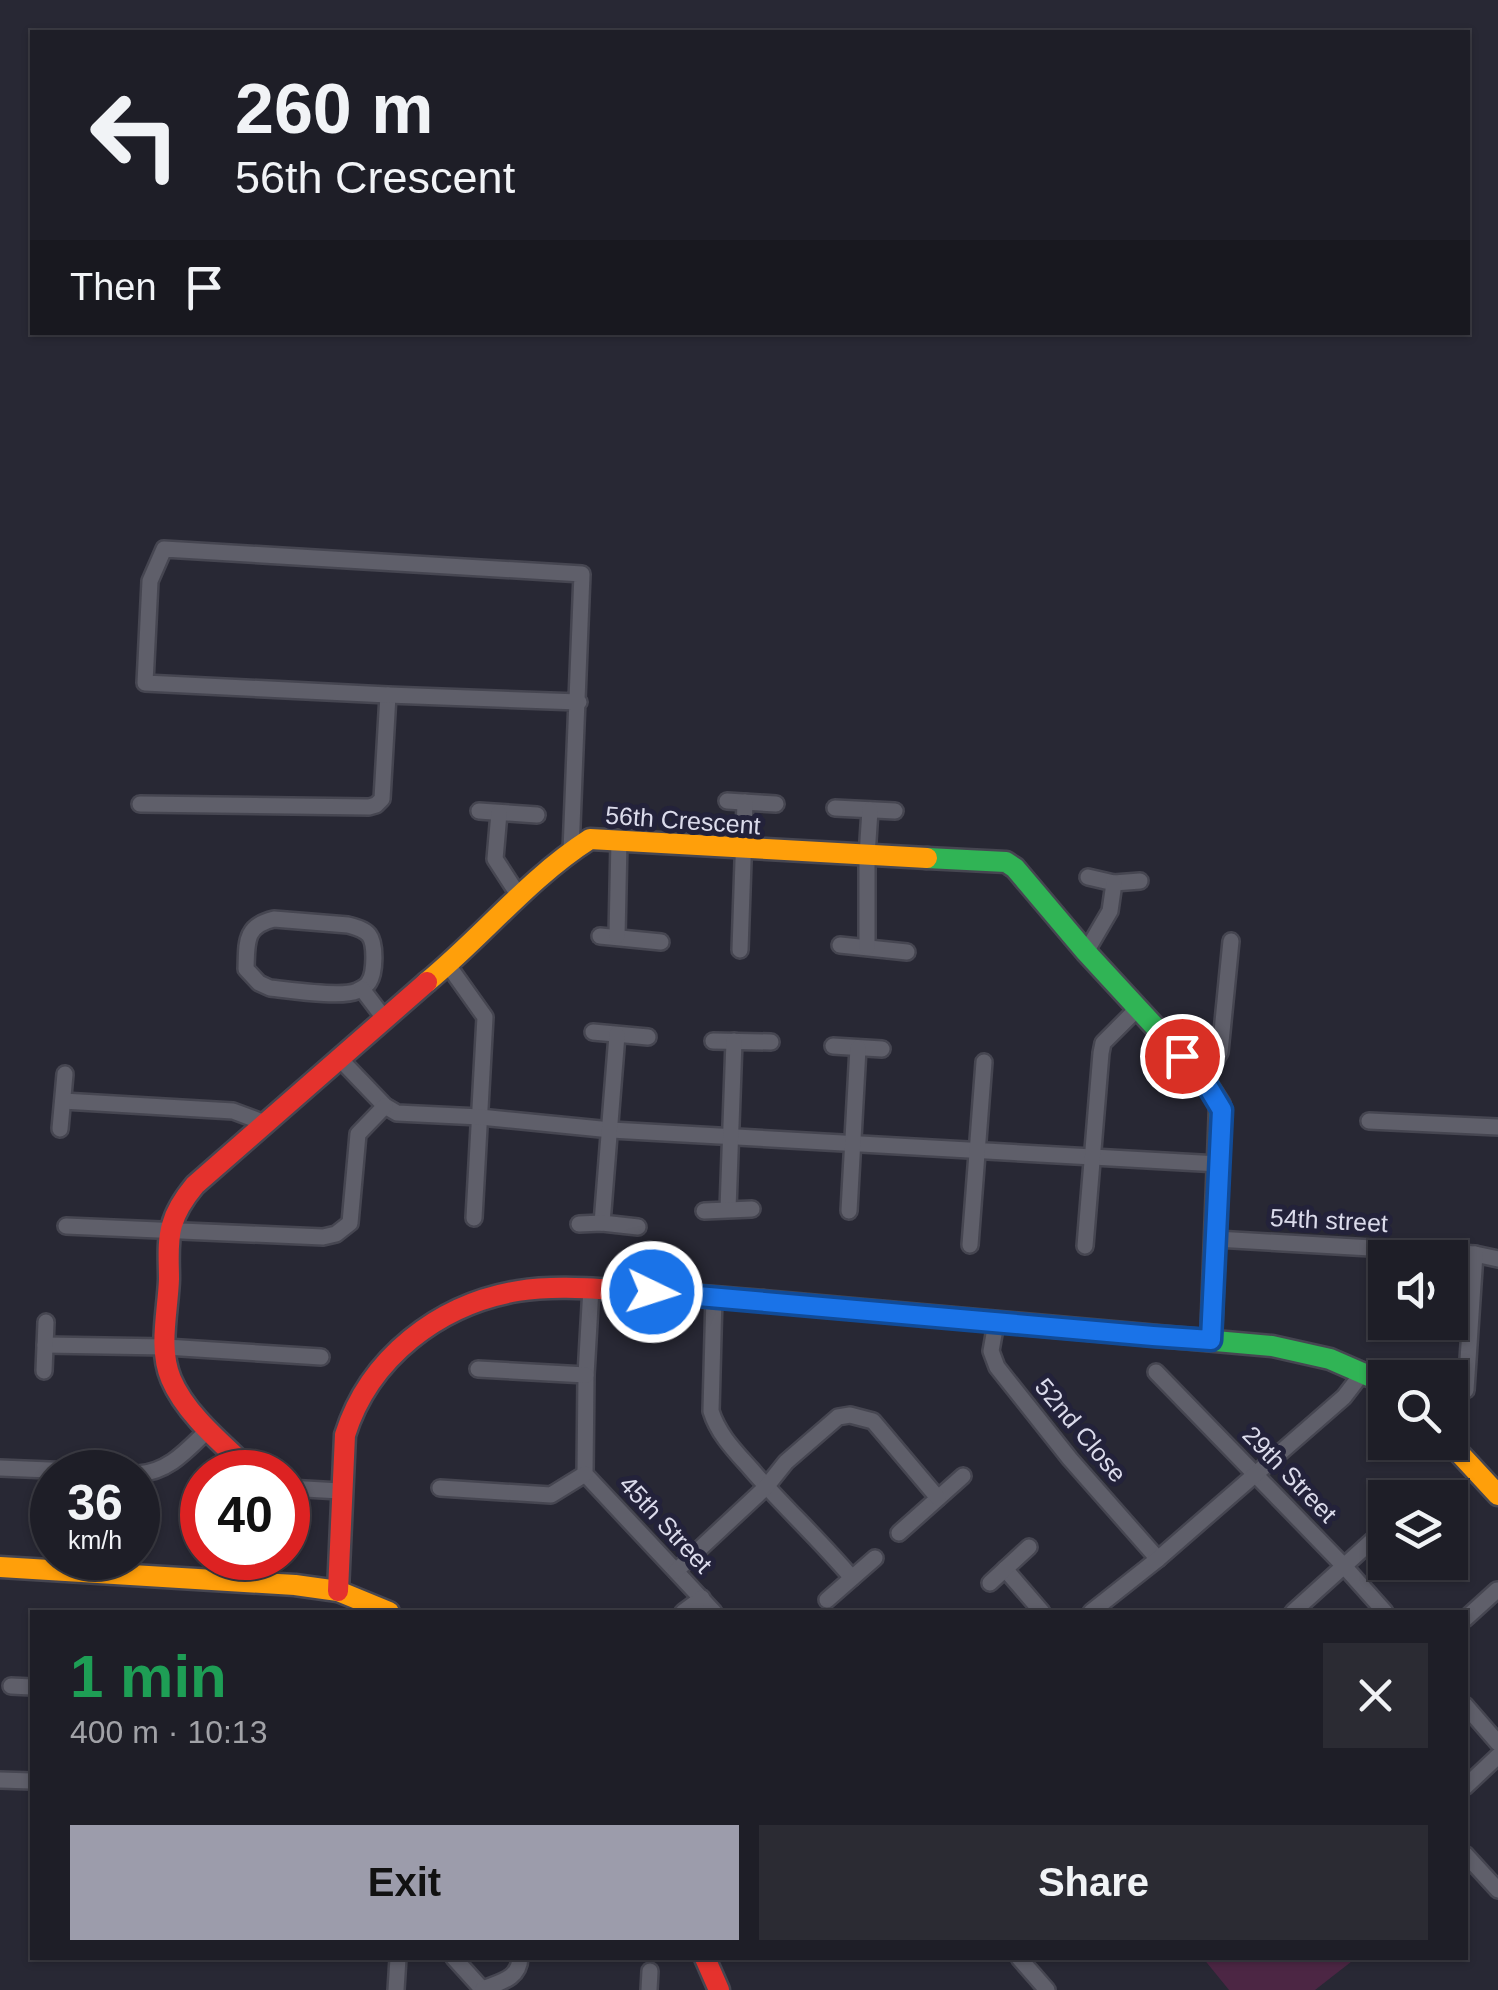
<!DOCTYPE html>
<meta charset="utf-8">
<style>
body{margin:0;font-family:Helvetica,sans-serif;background:#2b2b33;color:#f1f3f6;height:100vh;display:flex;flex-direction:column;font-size:38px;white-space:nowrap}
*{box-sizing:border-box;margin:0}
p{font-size:32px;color:#a1a2a7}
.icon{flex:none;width:55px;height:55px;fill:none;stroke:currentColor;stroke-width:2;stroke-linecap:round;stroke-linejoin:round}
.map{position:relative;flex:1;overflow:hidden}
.details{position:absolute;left:30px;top:1610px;width:1438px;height:350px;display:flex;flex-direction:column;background:#1e1e27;border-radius:0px;box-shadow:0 2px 8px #0004,0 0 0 2px #3c3c44}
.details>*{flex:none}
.hud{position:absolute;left:30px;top:30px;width:1440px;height:305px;border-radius:0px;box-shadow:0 2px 8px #0004,0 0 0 2px #3c3c44;background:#1e1e27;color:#f1f3f6;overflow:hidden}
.fabs{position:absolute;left:1368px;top:1240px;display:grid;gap:20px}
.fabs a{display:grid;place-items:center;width:100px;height:100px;border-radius:0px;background:#1e1e27;box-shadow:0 2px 8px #0004,0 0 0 2px #3c3c44;font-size:50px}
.speed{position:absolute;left:30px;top:1450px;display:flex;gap:20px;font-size:50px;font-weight:700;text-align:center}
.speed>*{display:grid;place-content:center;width:130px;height:130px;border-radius:50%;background:#1e1e27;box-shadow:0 2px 8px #0004,0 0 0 2px #3c3c44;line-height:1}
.speed small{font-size:25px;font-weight:400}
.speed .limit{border:15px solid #d22;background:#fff;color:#111}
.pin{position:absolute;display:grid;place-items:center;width:85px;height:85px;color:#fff;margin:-42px;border:5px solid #fff;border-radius:50%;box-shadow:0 2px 10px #0007}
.me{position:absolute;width:110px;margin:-55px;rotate:94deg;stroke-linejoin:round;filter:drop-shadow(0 0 8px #0008)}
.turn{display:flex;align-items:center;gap:35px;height:210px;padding:0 40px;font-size:45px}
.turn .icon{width:130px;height:130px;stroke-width:2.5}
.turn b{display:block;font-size:70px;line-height:85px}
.then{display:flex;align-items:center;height:95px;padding:0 40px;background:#0003;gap:20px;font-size:38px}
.round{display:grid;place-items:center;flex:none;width:105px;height:105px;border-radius:0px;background:#2b2b33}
.overview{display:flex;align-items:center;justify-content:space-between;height:170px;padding:0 40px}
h1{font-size:60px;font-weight:600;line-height:75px;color:#1e9e55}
.cta{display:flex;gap:20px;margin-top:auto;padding:20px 40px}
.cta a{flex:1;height:115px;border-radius:0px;background:#9c9cab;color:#111;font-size:40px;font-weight:600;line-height:115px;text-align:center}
.cta a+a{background:#2b2b33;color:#f1f3f6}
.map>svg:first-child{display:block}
.grass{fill:#4c2644}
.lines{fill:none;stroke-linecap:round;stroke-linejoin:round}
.street-casing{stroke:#464651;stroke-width:20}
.fast-casing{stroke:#464651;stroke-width:25}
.slow-casing{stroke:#464651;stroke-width:25}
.jam-casing{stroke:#464651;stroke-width:25}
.street{stroke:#5f5f6a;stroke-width:15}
.fast{stroke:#30b455;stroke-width:20}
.slow{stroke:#ff9f0a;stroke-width:20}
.jam{stroke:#e5322d;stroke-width:20}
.route-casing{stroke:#114b97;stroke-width:25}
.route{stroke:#1a73e8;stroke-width:18}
.labels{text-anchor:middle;stroke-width:10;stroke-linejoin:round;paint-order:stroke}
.street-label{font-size:25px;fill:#dbdbeb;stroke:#23223a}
</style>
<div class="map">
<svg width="1498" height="1990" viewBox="0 0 1498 1990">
<rect width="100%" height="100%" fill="#282834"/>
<path class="grass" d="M 1203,1958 L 1356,1958 L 1315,1990 L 1229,1990 Z"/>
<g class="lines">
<defs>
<g id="street">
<path d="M 727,801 L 776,804"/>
<path d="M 140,804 L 369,807 L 376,805 L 382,799 L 388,695"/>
<path d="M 835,808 L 895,811"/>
<path d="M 479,811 L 537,815"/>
<path d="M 499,813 L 495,859 L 519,896"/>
<path d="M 571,851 L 582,574 L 164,549 L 150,581 L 145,683 L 388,695 L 579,702"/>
<path d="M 1088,877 L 1114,883 L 1140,881"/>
<path d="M 274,919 L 348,925 C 355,927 364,929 369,935 C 376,944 375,973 369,982 C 367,986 361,989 357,991 C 341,998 290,990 270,988 L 259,983 L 246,969 C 247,943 244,926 274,919 Z"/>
<path d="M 600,936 L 661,942"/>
<path d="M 617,936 L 619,841"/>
<path d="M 840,945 L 907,952"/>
<path d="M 867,947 L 867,856 L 870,810"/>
<path d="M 740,950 L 745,802"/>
<path d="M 1086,952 L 1110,911 L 1114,883"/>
<path d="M 448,965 L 485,1017 L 474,1218"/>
<path d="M 362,989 L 384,1018"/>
<path d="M 593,1032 L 648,1037"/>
<path d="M 713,1041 L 771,1042"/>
<path d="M 833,1046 L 882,1049"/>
<path d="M 339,1058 L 385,1106 L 397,1113 L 480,1117 L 611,1130 L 1219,1164"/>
<path d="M 1204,1080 L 1220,1052 L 1231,941"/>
<path d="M 63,1101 L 233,1111 L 265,1123"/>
<path d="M 1369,1121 L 1498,1127"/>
<path d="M 60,1129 L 65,1074"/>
<path d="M 728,1209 L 734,1041"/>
<path d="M 704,1211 L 752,1209"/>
<path d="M 849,1211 L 858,1048"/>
<path d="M 602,1223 L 617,1035"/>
<path d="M 579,1224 L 602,1223 L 638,1227"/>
<path d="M 66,1226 L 323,1237 L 336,1234 L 350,1223 L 358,1134 L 385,1106"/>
<path d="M 1216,1239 L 1475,1254 L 1498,1259"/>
<path d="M 970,1245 L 984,1062"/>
<path d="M 1085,1246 L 1101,1053 L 1103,1043 L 1139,1007"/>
<path d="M 591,1288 L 586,1375 L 585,1474 L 714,1612"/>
<path d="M 714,1296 L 711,1411 C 718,1434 735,1451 751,1469 C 783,1506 820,1540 852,1578"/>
<path d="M 996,1323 L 991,1351 L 997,1367 L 1070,1459 L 1158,1559"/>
<path d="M 45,1345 L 166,1347 L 321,1357"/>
<path d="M 478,1369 L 586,1375"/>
<path d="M 44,1371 L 46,1322"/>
<path d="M 1156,1372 L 1344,1566 L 1385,1612"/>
<path d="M 1466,1390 L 1475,1254"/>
<path d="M 0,1468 L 99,1472"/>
<path d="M 138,1474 C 169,1472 187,1450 209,1429"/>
<path d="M 288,1488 L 340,1491"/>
<path d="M 440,1488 L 551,1495 L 585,1474"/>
<path d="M 899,1533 L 963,1476"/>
<path d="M 1005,1569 L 1042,1612"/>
<path d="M 676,1571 L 766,1487 L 786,1462 L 838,1417 L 850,1415 L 873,1421 L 938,1498"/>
<path d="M 990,1583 L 1029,1547"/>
<path d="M 827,1600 L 875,1558"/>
<path d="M 683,1612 L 702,1598"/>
<path d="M 1091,1612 L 1158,1559 L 1344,1397 L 1364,1371"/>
<path d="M 1293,1612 L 1385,1529"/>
<path d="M 1465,1619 L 1497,1590"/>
<path d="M 11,1686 L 32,1687"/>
<path d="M 1465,1705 L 1498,1743"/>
<path d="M 0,1780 L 32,1781"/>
<path d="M 1465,1787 L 1498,1756"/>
<path d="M 1465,1854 L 1498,1890"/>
<path d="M 454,1958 L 483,1990"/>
<path d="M 1019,1958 L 1047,1990"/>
<path d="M 483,1989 C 500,1982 519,1979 520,1958"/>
<path d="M 396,1990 L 398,1958"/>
<path d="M 649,1990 L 650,1971"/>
</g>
<g id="fast">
<path d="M 927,858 L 1006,862 L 1015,868 L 1086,952 L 1204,1080 L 1220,1105 L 1211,1339"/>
<path d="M 763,1301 L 1272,1346 L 1330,1359 L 1385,1383"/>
</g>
<g id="slow">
<path d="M 427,982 C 483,936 529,878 590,839 L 927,858"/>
<path d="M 1449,1442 L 1498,1495"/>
<path d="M 0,1567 L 295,1585 L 338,1591 L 389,1612"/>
</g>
<g id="jam">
<path d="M 252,1472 C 224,1445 186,1415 171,1379 C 158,1348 168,1311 169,1279 C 169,1261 167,1242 172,1225 C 176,1210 185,1197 195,1185 L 427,982"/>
<path d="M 338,1591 L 345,1435 C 369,1358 439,1304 518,1291 C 556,1285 595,1289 633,1291 C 676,1294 719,1297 763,1301"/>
<path d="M 705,1958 L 719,1990"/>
</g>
</defs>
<use href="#street" class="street-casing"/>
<use href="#fast" class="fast-casing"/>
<use href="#slow" class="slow-casing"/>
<use href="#jam" class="jam-casing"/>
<use href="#street" class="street"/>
<use href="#fast" class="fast"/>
<use href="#slow" class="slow"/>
<use href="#jam" class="jam"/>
</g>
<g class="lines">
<defs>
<path id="route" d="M 652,1292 L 1153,1336 L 1211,1340 L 1222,1110 L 1204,1080 L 1182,1056"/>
</defs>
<use href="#route" class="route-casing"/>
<use href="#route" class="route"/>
</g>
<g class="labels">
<g class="street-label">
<text transform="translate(683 820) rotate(4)" y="9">56th Crescent</text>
<text transform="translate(1329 1220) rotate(3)" y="9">54th street</text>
<text transform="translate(1081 1430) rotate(50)" y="9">52nd Close</text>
<text transform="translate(1290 1474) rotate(46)" y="9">29th Street</text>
<text transform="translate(666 1524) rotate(47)" y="9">45th Street</text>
</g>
</g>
</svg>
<div class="fabs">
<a><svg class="icon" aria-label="sound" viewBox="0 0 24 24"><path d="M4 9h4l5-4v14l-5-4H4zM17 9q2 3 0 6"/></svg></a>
<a><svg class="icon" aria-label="search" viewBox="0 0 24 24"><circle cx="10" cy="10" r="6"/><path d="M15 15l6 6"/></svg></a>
<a><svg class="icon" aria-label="layers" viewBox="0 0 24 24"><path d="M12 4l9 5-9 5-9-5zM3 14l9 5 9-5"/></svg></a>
</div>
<div class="speed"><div>36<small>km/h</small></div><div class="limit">40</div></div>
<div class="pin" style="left:1182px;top:1056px;background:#d93025"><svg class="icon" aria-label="arrive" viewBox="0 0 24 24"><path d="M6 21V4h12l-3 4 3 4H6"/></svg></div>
<svg class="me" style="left:652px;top:1292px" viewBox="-20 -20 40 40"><circle r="17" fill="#1a73e8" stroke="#fff" stroke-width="3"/><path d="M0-11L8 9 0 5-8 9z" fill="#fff"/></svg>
<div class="hud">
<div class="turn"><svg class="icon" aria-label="left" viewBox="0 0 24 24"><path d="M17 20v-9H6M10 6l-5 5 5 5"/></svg><div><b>260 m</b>56th Crescent</div></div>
<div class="then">Then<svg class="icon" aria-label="arrive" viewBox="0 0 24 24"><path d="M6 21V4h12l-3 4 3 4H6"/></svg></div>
</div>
<section class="details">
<div class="overview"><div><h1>1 min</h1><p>400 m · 10:13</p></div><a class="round"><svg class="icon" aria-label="close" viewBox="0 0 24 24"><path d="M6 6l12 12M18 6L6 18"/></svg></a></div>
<div class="cta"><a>Exit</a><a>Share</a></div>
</section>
</div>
